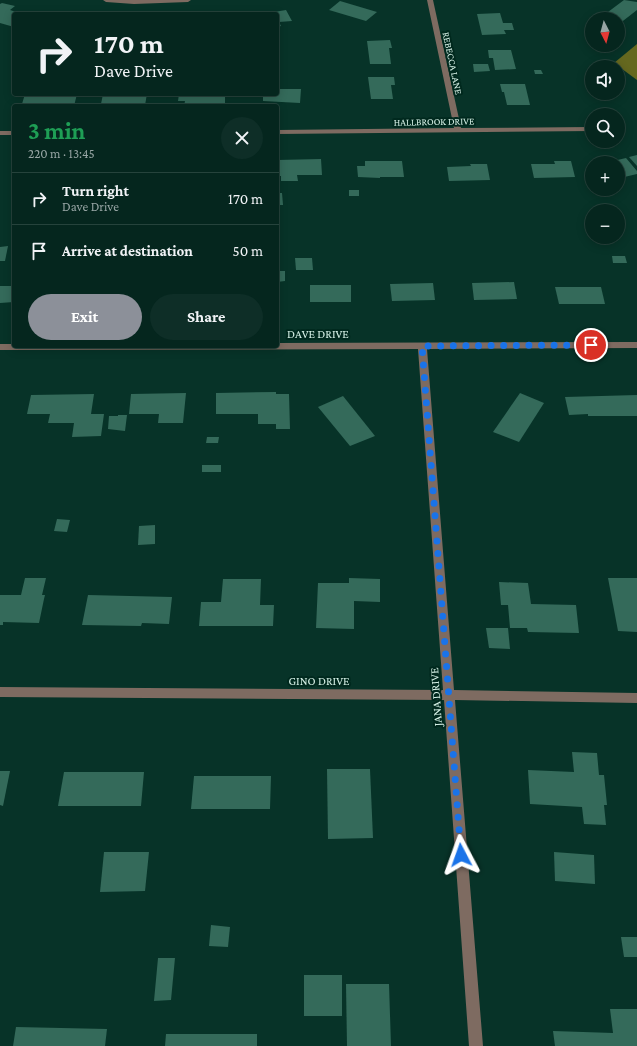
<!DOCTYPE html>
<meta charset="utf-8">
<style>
body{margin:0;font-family:"Crimson Pro",serif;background:#0e2e27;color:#f1f3f6;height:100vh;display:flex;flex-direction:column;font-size:15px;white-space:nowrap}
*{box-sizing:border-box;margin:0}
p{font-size:13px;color:#97a5a4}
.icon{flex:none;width:22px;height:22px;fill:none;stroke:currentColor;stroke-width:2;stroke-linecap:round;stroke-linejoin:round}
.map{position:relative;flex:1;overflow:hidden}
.side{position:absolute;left:12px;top:104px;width:267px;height:244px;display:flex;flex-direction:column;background:#05261e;border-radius:4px;box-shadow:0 2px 10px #0003,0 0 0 1px #26433c}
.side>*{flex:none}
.guide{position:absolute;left:12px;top:12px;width:267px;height:84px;border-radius:4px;box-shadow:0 2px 10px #0003,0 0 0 1px #26433c;background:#05261e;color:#f1f3f6;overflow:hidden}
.needle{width:26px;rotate:174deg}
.fabs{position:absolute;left:585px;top:12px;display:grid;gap:8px}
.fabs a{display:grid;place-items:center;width:40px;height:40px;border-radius:50%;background:#05261e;box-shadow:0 2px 10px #0003,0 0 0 1px #26433c;font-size:20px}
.pin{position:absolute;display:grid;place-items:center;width:34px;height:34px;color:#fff;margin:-17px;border:2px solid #fff;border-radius:50%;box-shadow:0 1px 4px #0007}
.me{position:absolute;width:44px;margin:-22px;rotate:356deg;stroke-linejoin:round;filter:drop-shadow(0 0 3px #0008)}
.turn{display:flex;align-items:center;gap:14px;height:84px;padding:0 16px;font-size:18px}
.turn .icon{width:52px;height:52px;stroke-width:2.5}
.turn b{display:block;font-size:28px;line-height:34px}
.round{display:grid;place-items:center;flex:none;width:42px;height:42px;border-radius:21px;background:#0e2e27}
.head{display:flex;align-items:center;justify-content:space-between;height:68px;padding:0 16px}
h1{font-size:24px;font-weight:700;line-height:30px;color:#1e9e55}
.primary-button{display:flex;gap:8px;margin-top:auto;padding:8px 16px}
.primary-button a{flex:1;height:46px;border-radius:24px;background:#8c9099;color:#fff;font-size:16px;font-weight:700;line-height:46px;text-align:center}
.primary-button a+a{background:#0e2e27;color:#f1f3f6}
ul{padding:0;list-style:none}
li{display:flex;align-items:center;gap:12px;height:52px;padding:0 16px;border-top:1px solid #26433c}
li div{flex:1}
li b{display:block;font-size:15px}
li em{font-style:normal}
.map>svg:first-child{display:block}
.forest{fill:#65681f}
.building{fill:#346a5a}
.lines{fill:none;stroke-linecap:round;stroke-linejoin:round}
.street{fill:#7e6b61;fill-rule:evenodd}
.route{stroke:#1a73e8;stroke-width:7;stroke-dasharray:0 12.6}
.labels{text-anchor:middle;stroke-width:4;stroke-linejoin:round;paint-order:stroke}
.far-street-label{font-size:10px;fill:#d6f1e7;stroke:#00291e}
.street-label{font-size:12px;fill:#d6f1e7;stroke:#00291e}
</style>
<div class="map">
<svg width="637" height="1046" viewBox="0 0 637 1046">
<rect width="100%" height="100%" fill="#073328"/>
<path class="forest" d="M 637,44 L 637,80 L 614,63 Z"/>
<g class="building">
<path d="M 624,0 L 637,2 L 637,10 L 619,24 L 618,19 L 600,18 Z"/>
<path d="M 340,1 L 377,12 L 366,21 L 329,10 Z"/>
<path d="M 2,3 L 15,6 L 10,10 L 22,14 L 14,14 L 14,27 L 0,23 L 0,4 Z"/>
<path d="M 286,10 L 292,21 L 279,22 L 281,26 L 277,27 L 277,14 L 262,14 Z"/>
<path d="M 500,13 L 503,23 L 512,23 L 514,30 L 504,30 L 506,34 L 482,35 L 477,14 Z"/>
<path d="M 390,40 L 392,48 L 389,48 L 391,64 L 370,64 L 367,41 Z"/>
<path d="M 488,50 L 511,50 L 516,69 L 495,70 L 493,58 L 489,58 Z"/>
<path d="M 473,64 L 488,64 L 490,71 L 474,72 Z"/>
<path d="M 534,70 L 541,70 L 543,74 L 535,74 Z"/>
<path d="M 368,77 L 394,77 L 395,85 L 391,85 L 393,99 L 371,99 Z"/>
<path d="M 500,84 L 525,84 L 530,105 L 507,105 L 504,92 L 502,92 Z"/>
<path d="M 277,89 L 301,89 L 300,103 L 263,101 L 263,94 L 277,94 Z"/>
<path d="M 25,94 L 77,94 L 74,106 L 31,106 L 32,104 L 22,104 Z"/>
<path d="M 103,94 L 147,94 L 145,105 L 101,104 Z"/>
<path d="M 179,94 L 225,94 L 225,106 L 184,106 L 185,101 L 178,101 Z"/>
<path d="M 637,155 L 637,166 L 629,157 Z"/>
<path d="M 626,158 L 637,171 L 637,174 L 620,178 L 618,175 L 618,163 L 609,162 Z"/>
<path d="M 321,159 L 322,175 L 297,175 L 298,181 L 281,181 L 281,176 L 277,176 L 277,160 Z"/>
<path d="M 365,161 L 402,161 L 404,177 L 380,177 L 380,178 L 358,177 L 357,166 L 365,166 Z"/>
<path d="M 554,161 L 571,161 L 575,177 L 534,178 L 531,164 L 555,164 Z"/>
<path d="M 470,164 L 487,164 L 490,180 L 449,181 L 447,167 L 471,166 Z"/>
<rect x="349" y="190" width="10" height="6"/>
<path d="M 277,193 L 282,193 L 283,205 L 277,205 Z"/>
<path d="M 8,246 L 5,261 L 0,261 L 0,247 Z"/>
<path d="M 612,256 L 625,256 L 627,263 L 613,263 Z"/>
<path d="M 295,258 L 312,258 L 313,270 L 296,270 Z"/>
<path d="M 277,271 L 285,271 L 285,281 L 277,282 Z"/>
<path d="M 514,282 L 517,299 L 474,300 L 472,283 Z"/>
<path d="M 433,283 L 435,300 L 392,301 L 390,284 Z"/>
<rect x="310" y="285" width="41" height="17"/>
<path d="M 0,286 L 14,286 L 14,302 L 0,303 Z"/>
<path d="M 555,287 L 601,287 L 605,304 L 559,304 Z"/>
<path d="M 276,392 L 276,394 L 289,394 L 290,429 L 276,429 L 276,424 L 258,424 L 258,414 L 216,414 L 216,393 Z"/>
<path d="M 186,393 L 183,423 L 158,423 L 159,414 L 129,414 L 131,394 Z"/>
<path d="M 520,393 L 544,403 L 519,442 L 493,432 Z"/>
<path d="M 94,394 L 91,414 L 104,414 L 101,436 L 72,437 L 74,423 L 48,423 L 50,414 L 27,414 L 31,395 Z"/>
<path d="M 637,395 L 637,416 L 588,416 L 588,414 L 569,415 L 565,397 Z"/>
<path d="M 343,396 L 375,436 L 350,446 L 318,407 Z"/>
<path d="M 118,415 L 127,415 L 125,431 L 108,429 L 109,416 L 118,416 Z"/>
<path d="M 207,437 L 219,437 L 218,443 L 206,443 Z"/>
<rect x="202" y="465" width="19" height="7"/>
<path d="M 57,519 L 70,520 L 67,532 L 54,531 Z"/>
<path d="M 155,525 L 155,544 L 138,545 L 139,526 Z"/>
<path d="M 25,578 L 46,578 L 42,595 L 45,595 L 44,599 L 39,623 L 3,622 L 3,625 L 0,625 L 0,595 L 21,595 Z"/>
<path d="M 349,578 L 380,579 L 380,602 L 354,601 L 354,629 L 316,628 L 318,583 L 349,583 Z"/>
<path d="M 608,578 L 637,578 L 637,632 L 618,631 Z"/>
<path d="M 223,579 L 261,579 L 260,605 L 274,605 L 273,626 L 199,626 L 201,602 L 221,602 Z"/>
<path d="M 499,582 L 528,583 L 531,604 L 576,605 L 579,633 L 528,632 L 527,628 L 510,628 L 508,605 L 501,605 Z"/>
<path d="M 88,595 L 172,597 L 169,624 L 142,623 L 141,626 L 82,625 Z"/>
<path d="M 486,628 L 508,628 L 510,649 L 489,648 Z"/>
<path d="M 572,752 L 597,753 L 599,775 L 604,775 L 607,805 L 604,805 L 606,825 L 584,824 L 582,807 L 530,804 L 528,770 L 574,772 Z"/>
<path d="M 327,769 L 370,769 L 373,838 L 328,839 Z"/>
<path d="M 0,771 L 10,771 L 3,806 L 0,805 Z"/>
<path d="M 64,772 L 144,772 L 141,806 L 58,806 Z"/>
<path d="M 194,776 L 271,776 L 270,809 L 191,809 Z"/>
<path d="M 104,852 L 149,852 L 145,891 L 100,892 Z"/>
<path d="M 554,852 L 594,855 L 595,884 L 555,881 Z"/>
<path d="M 211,925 L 230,927 L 228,947 L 209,946 Z"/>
<path d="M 621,937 L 637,937 L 637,957 L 624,957 Z"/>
<path d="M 158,958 L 175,958 L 171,1000 L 154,1001 Z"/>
<rect x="304" y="975" width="38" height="41"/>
<path d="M 346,984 L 389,984 L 391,1046 L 347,1046 Z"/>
<path d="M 610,1009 L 637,1009 L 637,1046 L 555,1046 L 553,1031 L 613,1033 Z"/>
<path d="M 16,1027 L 107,1029 L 105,1046 L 13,1046 Z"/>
<path d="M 166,1034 L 257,1034 L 257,1046 L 165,1046 Z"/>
</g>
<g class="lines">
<g class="street">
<path d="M 103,0 L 191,0 L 188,2 L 134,4 L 106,2 Z"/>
<path d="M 427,0 L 433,0 L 461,128 L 592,127 L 592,131 L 277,134 L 277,130 L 454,128 Z"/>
<rect x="0" y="131" width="14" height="4"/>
<path d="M 637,342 L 637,348 L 427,349 L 454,690 L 637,693 L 637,703 L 455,700 L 483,1046 L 469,1046 L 444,700 L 0,697 L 0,687 L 443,690 L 418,349 L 0,350 L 0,344 L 14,344 L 14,346 L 277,346 L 277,343 Z"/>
</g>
</g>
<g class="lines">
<path class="route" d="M 461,855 L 422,346 L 591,345"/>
</g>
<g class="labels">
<g class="far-street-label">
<text transform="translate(453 63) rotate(78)" y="4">REBECCA LANE</text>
<text transform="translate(434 121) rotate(-1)" y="4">HALLBROOK DRIVE</text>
</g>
<g class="street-label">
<text x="318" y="338">DAVE DRIVE</text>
<text x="319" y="685">GINO DRIVE</text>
<text transform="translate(436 697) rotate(-94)" y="4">JANA DRIVE</text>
</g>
</g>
</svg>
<div class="fabs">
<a><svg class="needle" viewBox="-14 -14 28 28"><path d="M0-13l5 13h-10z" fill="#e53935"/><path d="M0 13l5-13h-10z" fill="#97a5a4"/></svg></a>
<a><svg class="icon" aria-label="sound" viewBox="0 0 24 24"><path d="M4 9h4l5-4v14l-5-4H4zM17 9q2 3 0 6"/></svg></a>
<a><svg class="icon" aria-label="search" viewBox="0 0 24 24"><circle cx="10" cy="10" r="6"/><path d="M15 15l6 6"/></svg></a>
<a>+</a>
<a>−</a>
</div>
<div class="pin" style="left:591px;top:345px;background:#d93025"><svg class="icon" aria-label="arrive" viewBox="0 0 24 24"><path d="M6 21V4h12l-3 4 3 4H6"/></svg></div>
<svg class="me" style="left:461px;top:855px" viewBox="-20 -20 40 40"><path d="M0-17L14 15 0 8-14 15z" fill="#1a73e8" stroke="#fff" stroke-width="4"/></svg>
<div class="guide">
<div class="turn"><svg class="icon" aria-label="right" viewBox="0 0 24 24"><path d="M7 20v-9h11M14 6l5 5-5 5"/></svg><div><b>170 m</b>Dave Drive</div></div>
</div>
<section class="side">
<div class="head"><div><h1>3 min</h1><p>220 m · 13:45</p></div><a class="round"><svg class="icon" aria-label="close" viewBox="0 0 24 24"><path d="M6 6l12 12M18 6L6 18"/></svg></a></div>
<ul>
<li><svg class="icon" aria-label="right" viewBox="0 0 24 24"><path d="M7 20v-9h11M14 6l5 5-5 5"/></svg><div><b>Turn right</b><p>Dave Drive</p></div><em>170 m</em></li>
<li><svg class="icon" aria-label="arrive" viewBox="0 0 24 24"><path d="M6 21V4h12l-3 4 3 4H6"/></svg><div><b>Arrive at destination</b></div><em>50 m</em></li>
</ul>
<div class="primary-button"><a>Exit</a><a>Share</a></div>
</section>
</div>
